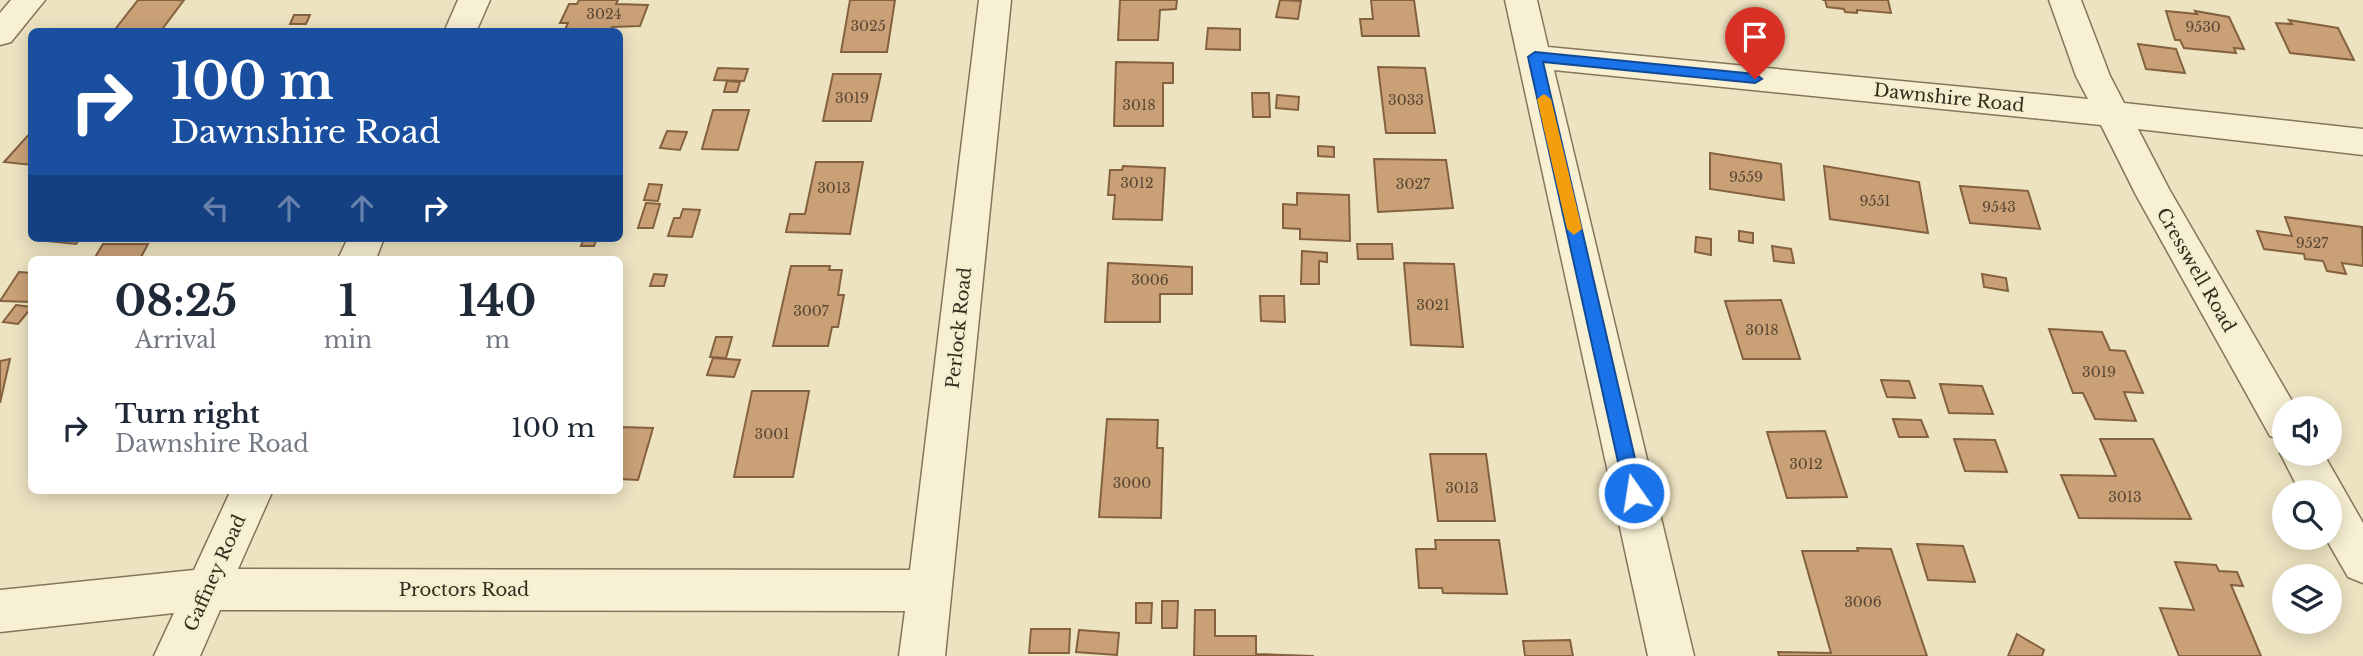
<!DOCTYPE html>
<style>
body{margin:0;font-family:"Libre Baskerville",serif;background:#f2f2f3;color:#1f2937;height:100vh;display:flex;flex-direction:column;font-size:26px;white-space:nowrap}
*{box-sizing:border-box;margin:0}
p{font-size:23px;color:#747a83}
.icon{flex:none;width:38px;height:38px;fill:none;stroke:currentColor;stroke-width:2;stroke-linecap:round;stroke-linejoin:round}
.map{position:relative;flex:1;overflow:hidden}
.side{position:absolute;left:28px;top:256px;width:595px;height:238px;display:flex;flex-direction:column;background:#fff;border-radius:10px;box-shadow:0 4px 18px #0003}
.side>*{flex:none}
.top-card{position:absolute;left:28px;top:28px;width:595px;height:214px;border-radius:10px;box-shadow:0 4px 18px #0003;background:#1a4fa0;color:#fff;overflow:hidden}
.controls{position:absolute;left:2272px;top:396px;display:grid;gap:14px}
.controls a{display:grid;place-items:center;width:70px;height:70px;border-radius:50%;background:#fff;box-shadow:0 4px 18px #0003;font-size:35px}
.pin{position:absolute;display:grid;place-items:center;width:60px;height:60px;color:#fff;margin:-72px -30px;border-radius:50% 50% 50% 0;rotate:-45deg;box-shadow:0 0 7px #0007}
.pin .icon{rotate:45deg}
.me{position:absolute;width:77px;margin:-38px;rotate:347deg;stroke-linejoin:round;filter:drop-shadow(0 0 5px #0008)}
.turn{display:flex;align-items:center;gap:24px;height:147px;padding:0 28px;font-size:32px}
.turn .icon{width:91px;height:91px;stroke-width:2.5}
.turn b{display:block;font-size:49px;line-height:60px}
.lanes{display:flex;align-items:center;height:66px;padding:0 28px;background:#0003;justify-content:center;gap:35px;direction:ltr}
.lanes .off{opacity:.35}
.eta{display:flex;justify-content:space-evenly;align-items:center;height:119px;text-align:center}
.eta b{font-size:42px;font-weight:700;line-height:49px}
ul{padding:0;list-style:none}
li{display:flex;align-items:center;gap:21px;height:105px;padding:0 28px}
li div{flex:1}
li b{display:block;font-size:26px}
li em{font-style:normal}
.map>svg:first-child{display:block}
.building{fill:#caa177;stroke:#84613f;stroke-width:2}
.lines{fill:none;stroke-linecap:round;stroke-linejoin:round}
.street-casing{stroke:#857559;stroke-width:3}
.street{fill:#f8f0d3;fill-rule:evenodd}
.route{fill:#1a73e8;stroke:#114b97;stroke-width:2}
.slow{fill:#f59e0b}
.labels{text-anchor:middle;stroke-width:5;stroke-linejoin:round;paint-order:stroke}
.number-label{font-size:14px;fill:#5a4834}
.street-label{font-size:18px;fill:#352b1d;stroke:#f4edd0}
</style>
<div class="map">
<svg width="2363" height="656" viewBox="0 0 2363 656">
<rect width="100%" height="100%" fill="#ede3c1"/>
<g class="building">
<path d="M 138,0 L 184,0 L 160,32 L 113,32 Z"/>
<path d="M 579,0 L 618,0 L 616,4 L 648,5 L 640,26 L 612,27 L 609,32 L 564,32 L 568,23 L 560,23 L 569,4 L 577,4 Z"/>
<path d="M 850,0 L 895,0 L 887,52 L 841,52 Z"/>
<path d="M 1120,0 L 1177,0 L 1176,9 L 1160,10 L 1158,40 L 1118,40 Z"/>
<path d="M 1280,0 L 1301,1 L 1298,19 L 1276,17 Z"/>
<path d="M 1371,0 L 1414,0 L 1419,36 L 1362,36 L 1360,19 L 1373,19 Z"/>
<path d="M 1822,0 L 1888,0 L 1891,13 L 1857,10 L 1857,13 L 1845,12 L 1844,9 L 1827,7 L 1825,0 Z"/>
<path d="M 2166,11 L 2197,14 L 2195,11 L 2229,17 L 2244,49 L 2234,48 L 2236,53 L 2184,48 L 2180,40 L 2175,40 Z"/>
<path d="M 294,15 L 310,15 L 306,24 L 290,24 Z"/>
<path d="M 2289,20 L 2338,28 L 2354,60 L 2290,53 L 2276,23 L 2292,24 Z"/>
<path d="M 1208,28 L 1240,29 L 1240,50 L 1206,49 Z"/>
<path d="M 2138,44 L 2176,49 L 2185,73 L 2146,69 Z"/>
<path d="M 1116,62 L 1173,63 L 1173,83 L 1163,83 L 1163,126 L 1114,126 Z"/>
<path d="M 1378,67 L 1425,68 L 1435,133 L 1386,133 Z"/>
<path d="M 718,68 L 748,69 L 744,81 L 714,80 Z"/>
<path d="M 833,74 L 881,74 L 871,121 L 823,121 Z"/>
<path d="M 727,81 L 740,82 L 737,92 L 724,92 Z"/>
<path d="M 1252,93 L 1269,93 L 1270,117 L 1253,117 Z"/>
<path d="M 1277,95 L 1299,97 L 1298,110 L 1276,108 Z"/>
<path d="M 713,110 L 749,110 L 738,150 L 702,149 Z"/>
<path d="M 32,131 L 32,165 L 4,162 Z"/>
<path d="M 667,131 L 687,132 L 680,150 L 660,148 Z"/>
<path d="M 1318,146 L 1334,147 L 1334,157 L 1318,156 Z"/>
<path d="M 1710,153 L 1781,164 L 1784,200 L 1710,189 Z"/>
<path d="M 1374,159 L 1446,160 L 1453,208 L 1378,212 Z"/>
<path d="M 816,162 L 863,162 L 850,234 L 786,232 L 790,214 L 805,214 Z"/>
<path d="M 1123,166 L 1165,168 L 1162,220 L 1113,219 L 1115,195 L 1108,195 L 1110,170 L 1122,170 Z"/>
<path d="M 1824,166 L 1919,182 L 1928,233 L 1830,219 Z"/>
<path d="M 649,184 L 662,185 L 658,201 L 644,200 Z"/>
<path d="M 1960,186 L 2028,191 L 2040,229 L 1970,223 Z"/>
<path d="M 1297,193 L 1349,195 L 1350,241 L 1300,239 L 1300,229 L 1283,228 L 1283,204 L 1297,205 Z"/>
<path d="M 646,203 L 660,204 L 653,228 L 638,228 Z"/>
<path d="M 683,209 L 700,210 L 692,237 L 668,236 L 674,218 L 680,218 Z"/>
<path d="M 2285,217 L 2362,227 L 2363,266 L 2342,263 L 2346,274 L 2327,271 L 2323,261 L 2305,259 L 2304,254 L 2264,249 L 2257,231 L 2292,236 Z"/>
<path d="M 1739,231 L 1753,233 L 1753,243 L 1739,241 Z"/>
<path d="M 1696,237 L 1711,239 L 1711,255 L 1695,252 Z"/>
<path d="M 37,238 L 81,238 L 76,244 L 36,240 Z"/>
<path d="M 584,238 L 597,238 L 594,246 L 581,246 Z"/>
<path d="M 103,244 L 148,244 L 140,259 L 94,259 Z"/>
<path d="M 1357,244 L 1392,244 L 1393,259 L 1358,259 Z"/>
<path d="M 1772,246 L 1791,249 L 1794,263 L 1774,261 Z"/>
<path d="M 1302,251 L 1327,253 L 1327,262 L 1319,261 L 1319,284 L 1301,284 Z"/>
<path d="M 1108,263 L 1192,267 L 1192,294 L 1160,294 L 1160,322 L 1105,322 Z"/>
<path d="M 1404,263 L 1454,264 L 1463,347 L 1411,345 Z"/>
<path d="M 791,266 L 830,266 L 829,270 L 842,270 L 838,295 L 844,295 L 838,327 L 832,327 L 828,346 L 773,346 Z"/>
<path d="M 19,272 L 32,273 L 32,302 L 0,301 Z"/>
<path d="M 654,274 L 667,275 L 664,286 L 650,286 Z"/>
<path d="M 1982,274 L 2006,278 L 2008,291 L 1984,287 Z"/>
<path d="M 1260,296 L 1284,296 L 1285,322 L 1261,321 Z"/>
<path d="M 1781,300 L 1800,359 L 1743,359 L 1725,301 Z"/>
<path d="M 16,305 L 32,307 L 18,324 L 3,322 Z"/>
<path d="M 2049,329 L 2102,332 L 2110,350 L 2125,351 L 2143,393 L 2124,392 L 2136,421 L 2095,419 L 2083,393 L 2073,393 Z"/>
<path d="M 716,337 L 732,337 L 726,358 L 710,357 Z"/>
<path d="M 713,358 L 740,360 L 734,377 L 707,375 Z"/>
<path d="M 10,359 L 0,403 L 0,361 Z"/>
<path d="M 1881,380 L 1909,381 L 1915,398 L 1887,397 Z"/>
<path d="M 1940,384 L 1982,386 L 1993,414 L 1949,413 Z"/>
<path d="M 752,391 L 809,391 L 793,477 L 734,477 Z"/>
<path d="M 1107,419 L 1158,420 L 1157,448 L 1163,448 L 1161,518 L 1099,517 Z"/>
<path d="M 1893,419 L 1921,420 L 1928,437 L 1899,437 Z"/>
<path d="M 620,427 L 653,428 L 638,480 L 620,479 Z"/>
<path d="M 1825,431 L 1847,497 L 1787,498 L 1767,432 Z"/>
<path d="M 1954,439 L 1995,440 L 2007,472 L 1965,471 Z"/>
<path d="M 2100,439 L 2153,439 L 2191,519 L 2079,518 L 2061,475 L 2116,476 Z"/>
<path d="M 1430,454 L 1486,454 L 1495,521 L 1438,521 Z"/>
<path d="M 1435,540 L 1499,540 L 1507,594 L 1443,593 L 1442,588 L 1419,588 L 1416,549 L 1436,549 Z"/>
<path d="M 1917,544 L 1963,546 L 1975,582 L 1928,580 Z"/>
<path d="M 1857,548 L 1891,549 L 1927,656 L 1779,656 L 1778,652 L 1831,653 L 1802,551 L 1858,551 Z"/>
<path d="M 2175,562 L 2216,565 L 2219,571 L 2237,572 L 2243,586 L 2231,585 L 2261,656 L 2179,656 L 2160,608 L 2194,610 Z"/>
<path d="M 1162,601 L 1178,601 L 1177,628 L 1162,628 Z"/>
<path d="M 1136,603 L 1152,603 L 1151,623 L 1136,623 Z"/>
<path d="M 1195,610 L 1215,610 L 1215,636 L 1256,636 L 1256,654 L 1314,656 L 1194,656 Z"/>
<path d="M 1031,629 L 1070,629 L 1069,653 L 1029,653 Z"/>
<path d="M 1079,630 L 1119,633 L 1117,655 L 1076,652 Z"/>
<path d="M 2017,634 L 2044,650 L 2042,656 L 2008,656 Z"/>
<path d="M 1570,640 L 1573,656 L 1525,656 L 1523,641 Z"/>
</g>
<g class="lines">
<defs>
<g id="street">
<path d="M 11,0 L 45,0 L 11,42 L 0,45 L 0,13 Z"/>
<path d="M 458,0 L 490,0 L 476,32 L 444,32 Z"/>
<path d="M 979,0 L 1011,0 L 945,656 L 899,656 L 905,611 L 220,610 L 200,656 L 154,656 L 174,613 L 0,632 L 0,590 L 194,570 L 231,490 L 273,490 L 238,569 L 910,570 Z"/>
<path d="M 1505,0 L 1537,0 L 1548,47 L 2088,99 L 2076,76 L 2049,0 L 2081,0 L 2110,76 L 2124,103 L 2363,129 L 2363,155 L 2138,129 L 2169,189 L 2296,408 L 2284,408 L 2284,441 L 2270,436 L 2136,195 L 2101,125 L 1554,70 L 1694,656 L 1648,656 Z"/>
<path d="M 348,238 L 384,238 L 376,259 L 338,259 Z"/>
<path d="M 2284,446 L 2284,453 L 2323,453 L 2363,523 L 2363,583 L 2348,577 L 2325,537 L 2329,537 L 2329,492 L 2300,492 L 2280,453 Z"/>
</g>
</defs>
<use href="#street" class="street-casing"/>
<use href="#street" class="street"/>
</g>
<path class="route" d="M 1535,52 L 1755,74 L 1762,79 L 1755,83 L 1543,62 L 1643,493 L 1640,498 L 1634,500 L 1628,498 L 1625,493 L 1528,57 Z"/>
<path class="slow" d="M 1544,94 L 1551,99 L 1582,229 L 1574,235 L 1567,229 L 1537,99 Z"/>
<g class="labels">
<g class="number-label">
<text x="604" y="19">3024</text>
<text x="868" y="31">3025</text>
<text x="2203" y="32">9530</text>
<text x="852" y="103">3019</text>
<text x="1406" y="105">3033</text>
<text x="1139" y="110">3018</text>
<text x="1746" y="182">9559</text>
<text x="1137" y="188">3012</text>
<text x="1413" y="189">3027</text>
<text x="834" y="193">3013</text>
<text x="1875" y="206">9551</text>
<text x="1999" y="212">9543</text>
<text x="2312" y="248">9527</text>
<text x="1150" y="285">3006</text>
<text x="1433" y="310">3021</text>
<text x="811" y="316">3007</text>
<text x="1762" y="335">3018</text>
<text x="2099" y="377">3019</text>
<text x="772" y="439">3001</text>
<text x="1806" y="469">3012</text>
<text x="1132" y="488">3000</text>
<text x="1462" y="493">3013</text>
<text x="2125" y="502">3013</text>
<text x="1863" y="607">3006</text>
</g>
<g class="street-label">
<text transform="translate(1949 98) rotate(6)" y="6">Dawnshire Road</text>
<text transform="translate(2196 270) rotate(60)" y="6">Cresswell Road</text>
<text transform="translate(959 328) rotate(-84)" y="6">Perlock Road</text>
<text transform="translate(215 573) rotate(-66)" y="6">Gaffney Road</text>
<text x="464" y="596">Proctors Road</text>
</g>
</g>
</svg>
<div class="controls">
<a><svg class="icon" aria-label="sound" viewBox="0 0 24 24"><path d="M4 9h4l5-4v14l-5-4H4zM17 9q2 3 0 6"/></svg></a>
<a><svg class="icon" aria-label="search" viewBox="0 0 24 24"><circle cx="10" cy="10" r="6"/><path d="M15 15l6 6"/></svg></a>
<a><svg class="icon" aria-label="layers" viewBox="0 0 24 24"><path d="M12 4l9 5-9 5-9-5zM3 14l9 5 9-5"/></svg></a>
</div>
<div class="pin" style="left:1755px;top:79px;background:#d93025"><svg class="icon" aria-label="arrive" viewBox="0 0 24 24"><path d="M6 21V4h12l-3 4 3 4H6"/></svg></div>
<svg class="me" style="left:1634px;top:493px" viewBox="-20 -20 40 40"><circle r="17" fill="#1a73e8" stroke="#fff" stroke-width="3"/><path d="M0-11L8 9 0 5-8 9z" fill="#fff"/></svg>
<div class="top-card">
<div class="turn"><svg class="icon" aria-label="right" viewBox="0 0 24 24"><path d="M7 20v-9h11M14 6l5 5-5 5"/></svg><div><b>100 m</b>Dawnshire Road</div></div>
<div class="lanes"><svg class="icon off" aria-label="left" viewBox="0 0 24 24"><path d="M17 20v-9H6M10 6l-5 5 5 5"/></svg><svg class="icon off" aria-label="ahead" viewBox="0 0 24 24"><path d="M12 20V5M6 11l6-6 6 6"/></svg><svg class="icon off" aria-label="ahead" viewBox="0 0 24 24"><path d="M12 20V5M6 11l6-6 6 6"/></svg><svg class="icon" aria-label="right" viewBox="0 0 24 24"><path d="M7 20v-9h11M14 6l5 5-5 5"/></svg></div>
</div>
<section class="side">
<div class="eta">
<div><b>08:25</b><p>Arrival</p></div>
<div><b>1</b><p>min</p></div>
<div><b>140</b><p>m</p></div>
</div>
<ul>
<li><svg class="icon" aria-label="right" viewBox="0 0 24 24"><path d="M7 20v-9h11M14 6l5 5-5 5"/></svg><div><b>Turn right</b><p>Dawnshire Road</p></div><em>100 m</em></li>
</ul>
</section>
</div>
